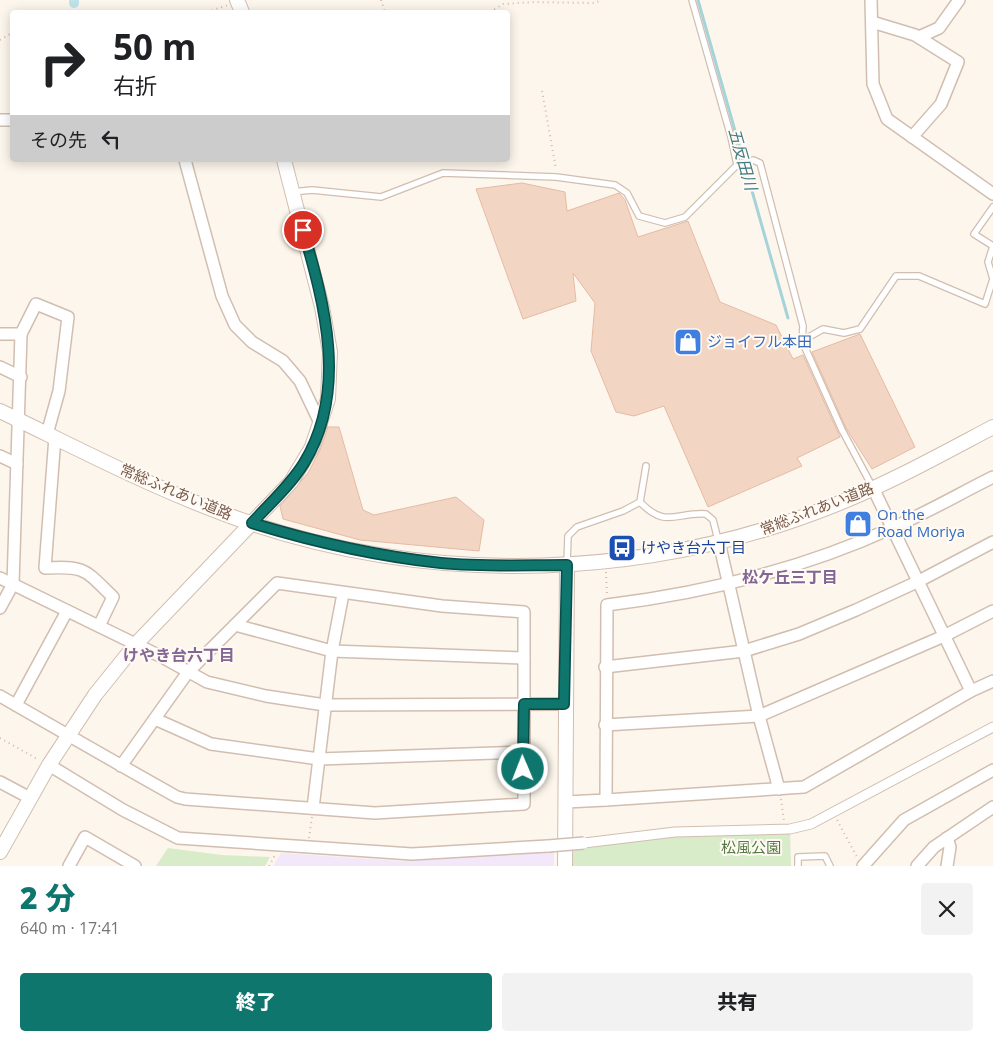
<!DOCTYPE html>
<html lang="ja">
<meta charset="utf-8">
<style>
body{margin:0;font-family:"Open Sans","Noto Sans JP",sans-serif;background:#f2f2f2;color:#202124;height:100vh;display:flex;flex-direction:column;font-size:19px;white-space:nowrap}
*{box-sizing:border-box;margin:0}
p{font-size:16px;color:#757577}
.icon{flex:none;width:28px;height:28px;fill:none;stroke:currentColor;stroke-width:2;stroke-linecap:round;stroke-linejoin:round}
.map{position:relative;height:866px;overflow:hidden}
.details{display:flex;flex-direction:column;background:#fff;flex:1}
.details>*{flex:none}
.hud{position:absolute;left:10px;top:10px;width:500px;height:152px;border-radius:5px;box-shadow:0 2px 12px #0003;background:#fff;color:#202124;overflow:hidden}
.pin{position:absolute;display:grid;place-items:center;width:42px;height:42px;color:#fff;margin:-21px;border:2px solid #fff;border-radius:50%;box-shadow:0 1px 5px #0007}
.me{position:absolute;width:55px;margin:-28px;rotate:359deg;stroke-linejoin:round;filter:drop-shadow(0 0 4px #0008)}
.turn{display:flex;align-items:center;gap:18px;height:105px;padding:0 20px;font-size:22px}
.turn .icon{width:65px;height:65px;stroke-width:2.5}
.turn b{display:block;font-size:35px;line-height:42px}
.then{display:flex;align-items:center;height:48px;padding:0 20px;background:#0003;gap:10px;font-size:19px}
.round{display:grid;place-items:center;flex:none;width:52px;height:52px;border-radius:5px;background:#f2f2f2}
.overview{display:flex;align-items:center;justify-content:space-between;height:85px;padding:0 20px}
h1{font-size:30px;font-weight:800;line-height:38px;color:#0f766e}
.cta{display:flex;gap:10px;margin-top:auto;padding:10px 20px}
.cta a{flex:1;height:58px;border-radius:5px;background:#0f766e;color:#fff;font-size:20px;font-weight:800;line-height:58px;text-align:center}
.cta a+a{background:#f2f2f2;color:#202124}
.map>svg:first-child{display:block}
.education{fill:#f3e8fa}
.green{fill:#d8ecc9}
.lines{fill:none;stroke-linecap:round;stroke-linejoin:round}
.stream{stroke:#a5d3da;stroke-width:3}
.canal{stroke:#bfe3e8;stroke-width:10}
.building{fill:#f3d5c3;stroke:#e6bba3}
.service-casing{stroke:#d1beb0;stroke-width:8}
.pedestrian-casing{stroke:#d1beb0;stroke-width:11}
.minor-casing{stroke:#d1beb0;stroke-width:14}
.tertiary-casing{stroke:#d1beb0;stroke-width:16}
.path{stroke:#d9b8a5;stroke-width:2;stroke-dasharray:1 4;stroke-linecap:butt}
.service{stroke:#fff;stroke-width:5.5}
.pedestrian{stroke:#fff;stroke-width:9}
.minor{stroke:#fff;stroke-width:11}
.tertiary{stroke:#fff;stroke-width:14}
.minor-bridge-casing{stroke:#d1beb0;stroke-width:14;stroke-linecap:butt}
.minor-bridge{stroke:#fff;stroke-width:11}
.route-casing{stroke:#0a4d48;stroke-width:12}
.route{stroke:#0f766e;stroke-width:9}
.labels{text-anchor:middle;stroke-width:4;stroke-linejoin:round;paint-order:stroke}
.shop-label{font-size:15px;fill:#366cbe;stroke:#fffaf3;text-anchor:start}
.street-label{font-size:15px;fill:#7a5c4d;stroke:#fffaf3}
.transit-label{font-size:15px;fill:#164399;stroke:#fffaf3;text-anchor:start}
.park-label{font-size:15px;fill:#537a41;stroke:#fffaf3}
.water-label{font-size:16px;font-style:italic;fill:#437c86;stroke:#fffaf3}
.neighbourhood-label{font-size:16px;font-weight:bold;fill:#846695;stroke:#fffaf3}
</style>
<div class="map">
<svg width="993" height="866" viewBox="0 0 993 866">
<rect width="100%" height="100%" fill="#fdf6ec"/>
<path class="education" d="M 554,850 L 554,866 L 273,866 L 281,853 L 401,861 Z"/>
<g class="green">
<path d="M 790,829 L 791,866 L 573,866 L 572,851 L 675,832 Z"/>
<path d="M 168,848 L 222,855 L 270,857 L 265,866 L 156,866 Z"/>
</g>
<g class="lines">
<path class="stream" d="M 698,0 L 788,318"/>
<path class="canal" d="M 74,3 L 74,0"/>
</g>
<g class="building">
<path d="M 522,183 L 565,192 L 567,211 L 619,193 L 625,200 L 638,237 L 688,221 L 720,302 L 776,325 L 793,359 L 803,355 L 840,437 L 797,458 L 802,466 L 708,507 L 664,406 L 634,416 L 616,412 L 591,351 L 595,303 L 573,273 L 576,301 L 523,319 L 476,189 Z"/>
<path d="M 860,334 L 915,447 L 872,469 L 846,428 L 812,352 Z"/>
<path d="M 328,427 L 339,427 L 363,510 L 374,515 L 456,497 L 484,520 L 479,551 L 360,540 L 283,519 L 280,506 L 308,473 L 320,450 Z"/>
</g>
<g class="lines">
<defs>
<g id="service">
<path d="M 692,0 L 731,137 L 737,165 L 753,160 L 760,163 L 803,326 L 802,341 L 842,430 L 873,488"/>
<path d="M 292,192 L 312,190 L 381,197 L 443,173 L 556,177 L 615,185 L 627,193 L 639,216 L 665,223 L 685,217 L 737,165"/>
<path d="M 993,207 L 974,234 L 993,246"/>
<path d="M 802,341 L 823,329 L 844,333 L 860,329 L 896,276 L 919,276 L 985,304 L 993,279 L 988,262 L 993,246"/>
<path d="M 640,502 C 666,529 675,512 706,514 L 713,520 L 718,540"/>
<path d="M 567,564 L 568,536 L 577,527 L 623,511 L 640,502 L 646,466"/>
<path d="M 798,866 L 798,857 L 825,856 L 830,866"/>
</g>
<path id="pedestrian" d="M 584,843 L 675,832 L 790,829 L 811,824 L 993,727"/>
<g id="minor">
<path d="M 871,0 L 873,84 L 887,119 L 993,194"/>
<path d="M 872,22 L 915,35 L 958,62 L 941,104 L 912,137"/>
<path d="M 919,37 L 939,28 L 959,0"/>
<path d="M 0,120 L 12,120"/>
<path d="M 185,160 L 222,296 L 235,325 L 252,342 L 283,361 L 300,381 L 321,425"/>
<path d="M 0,334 L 21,334 L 13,584 L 0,608"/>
<path d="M 21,334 L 36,304 L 68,317 L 59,391 L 47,434"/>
<path d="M 0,367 L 21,377"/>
<path d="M 55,437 L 45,568 C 86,566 84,569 113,597 L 99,626"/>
<path d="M 0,456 L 17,464"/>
<path d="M 873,488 L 971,691"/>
<path d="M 719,542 L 759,716 L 779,789"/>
<path d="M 0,578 L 162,657 L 207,682 L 266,696 L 325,705 L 564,704"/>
<path d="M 235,625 L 332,651 L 524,658"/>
<path d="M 605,667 L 744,651 L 799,634 L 856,610 L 917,582 L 993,542"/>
<path d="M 0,696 C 59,730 118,764 177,797 L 185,799 L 375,813 L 524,804 L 524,612 L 442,606 L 277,583 L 188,672 L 121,766"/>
<path d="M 16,705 L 67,611"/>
<path d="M 155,719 L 211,744 L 319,759 L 523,752"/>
<path d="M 605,725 L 759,716 L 944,636 L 993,611"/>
<path d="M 49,765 L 123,810 L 178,838 L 412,854 L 548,846"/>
<path d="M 0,782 L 30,798"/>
<path d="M 606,800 L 804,787 L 971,691 L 993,681"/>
<path d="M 566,802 L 606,800 L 607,605 C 705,593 802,569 892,528 C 926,513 959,494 993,477"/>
<path d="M 313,808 L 332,651 L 343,594"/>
<path d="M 947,838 L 950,847 L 947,866"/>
<path d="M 69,866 L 85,837 L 135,866"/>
<path d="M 863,866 L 904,820 L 993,770"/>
<path d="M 917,866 L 934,847 L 993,807"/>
</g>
<g id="tertiary">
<path d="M 237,0 L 242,12"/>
<path d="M 0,411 C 81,450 164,494 250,523 C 438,586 648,579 832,506 C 888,484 940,455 993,427"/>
<path d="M 0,852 L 49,765 L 95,695 L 136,644 L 291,482 L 312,447 L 328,399 L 330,352 L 322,307 L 284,160"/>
<path d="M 565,866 L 567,565"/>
</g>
</defs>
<use href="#service" class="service-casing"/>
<use href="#pedestrian" class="pedestrian-casing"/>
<use href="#minor" class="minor-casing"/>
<use href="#tertiary" class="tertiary-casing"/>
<g class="path">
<path d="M 381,0 L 385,12"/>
<path d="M 26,12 L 94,12"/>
<path d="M 207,12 L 228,5"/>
<path d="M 490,12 L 503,4 L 535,2 L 594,3 L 602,0"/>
<path d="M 0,40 L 12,33"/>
<path d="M 542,91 L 556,169"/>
<path d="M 606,572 L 607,595"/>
<path d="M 0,738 L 39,760"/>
<path d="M 781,799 L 784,821"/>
<path d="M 837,820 L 857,857"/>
<path d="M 309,838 L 312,817"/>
<path d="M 269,866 L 275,855"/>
</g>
<use href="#service" class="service"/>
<use href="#pedestrian" class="pedestrian"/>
<use href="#minor" class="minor"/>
<use href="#tertiary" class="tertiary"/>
<defs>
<path id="minor-bridge" d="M 548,846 L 584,843"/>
</defs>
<use href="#minor-bridge" class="minor-bridge-casing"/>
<use href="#minor-bridge" class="minor-bridge"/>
</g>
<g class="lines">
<defs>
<path id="route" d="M 303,230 C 325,305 348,391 304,463 C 290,486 269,504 252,523 C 314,542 376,556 441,563 C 483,567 525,565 567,565 L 564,704 L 524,704 L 523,769"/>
</defs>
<use href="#route" class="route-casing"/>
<use href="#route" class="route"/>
</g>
<defs>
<symbol id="shop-square" viewBox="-11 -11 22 22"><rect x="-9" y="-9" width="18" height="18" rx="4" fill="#3f7fe0" stroke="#fffaf3"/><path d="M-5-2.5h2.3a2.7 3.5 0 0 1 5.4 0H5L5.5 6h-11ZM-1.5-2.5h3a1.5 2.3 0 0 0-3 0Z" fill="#fff"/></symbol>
<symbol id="bus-square" viewBox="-11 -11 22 22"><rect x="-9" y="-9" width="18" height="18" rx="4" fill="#1a4fb4" stroke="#fffaf3"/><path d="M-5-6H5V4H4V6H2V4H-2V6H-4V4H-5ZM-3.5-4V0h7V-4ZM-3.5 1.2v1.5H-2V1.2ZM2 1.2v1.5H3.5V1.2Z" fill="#fff"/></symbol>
</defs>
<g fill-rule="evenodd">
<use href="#shop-square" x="672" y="326" width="32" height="32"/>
<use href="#shop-square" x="842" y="508" width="32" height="32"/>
<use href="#bus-square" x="606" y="532" width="32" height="32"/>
</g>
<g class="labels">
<g class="shop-label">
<text x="707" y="347">ジョイフル本田</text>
<text x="877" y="520">On the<tspan x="877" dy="17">Road Moriya</tspan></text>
</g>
<g class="street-label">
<text transform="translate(176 492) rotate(23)" y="5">常総ふれあい道路</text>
<text transform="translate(817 509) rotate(-21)" y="5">常総ふれあい道路</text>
</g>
<g class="transit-label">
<text x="641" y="553">けやき台六丁目</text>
</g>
<g class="park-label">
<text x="751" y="853">松風公園</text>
</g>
<g class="water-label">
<text transform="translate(743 159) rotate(74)" y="6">五反田川</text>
</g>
<g class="neighbourhood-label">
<text x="790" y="583">松ケ丘三丁目</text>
<text x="179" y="661">けやき台六丁目</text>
</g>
</g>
</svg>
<div class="pin" style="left:303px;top:230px;background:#d93025"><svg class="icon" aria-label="arrive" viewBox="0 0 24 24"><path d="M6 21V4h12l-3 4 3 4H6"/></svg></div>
<svg class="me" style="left:523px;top:769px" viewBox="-20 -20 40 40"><circle r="17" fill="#0f766e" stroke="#fff" stroke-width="3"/><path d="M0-11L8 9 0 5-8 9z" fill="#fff"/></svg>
<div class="hud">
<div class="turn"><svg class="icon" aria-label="right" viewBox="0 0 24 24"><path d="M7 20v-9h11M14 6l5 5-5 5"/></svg><div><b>50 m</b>右折</div></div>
<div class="then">その先<svg class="icon" aria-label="left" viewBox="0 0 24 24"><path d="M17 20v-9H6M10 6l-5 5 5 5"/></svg></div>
</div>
</div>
<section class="details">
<div class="overview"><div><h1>2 分</h1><p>640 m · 17:41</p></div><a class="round"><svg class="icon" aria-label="close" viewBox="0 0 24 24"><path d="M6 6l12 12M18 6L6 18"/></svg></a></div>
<div class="cta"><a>終了</a><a>共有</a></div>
</section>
